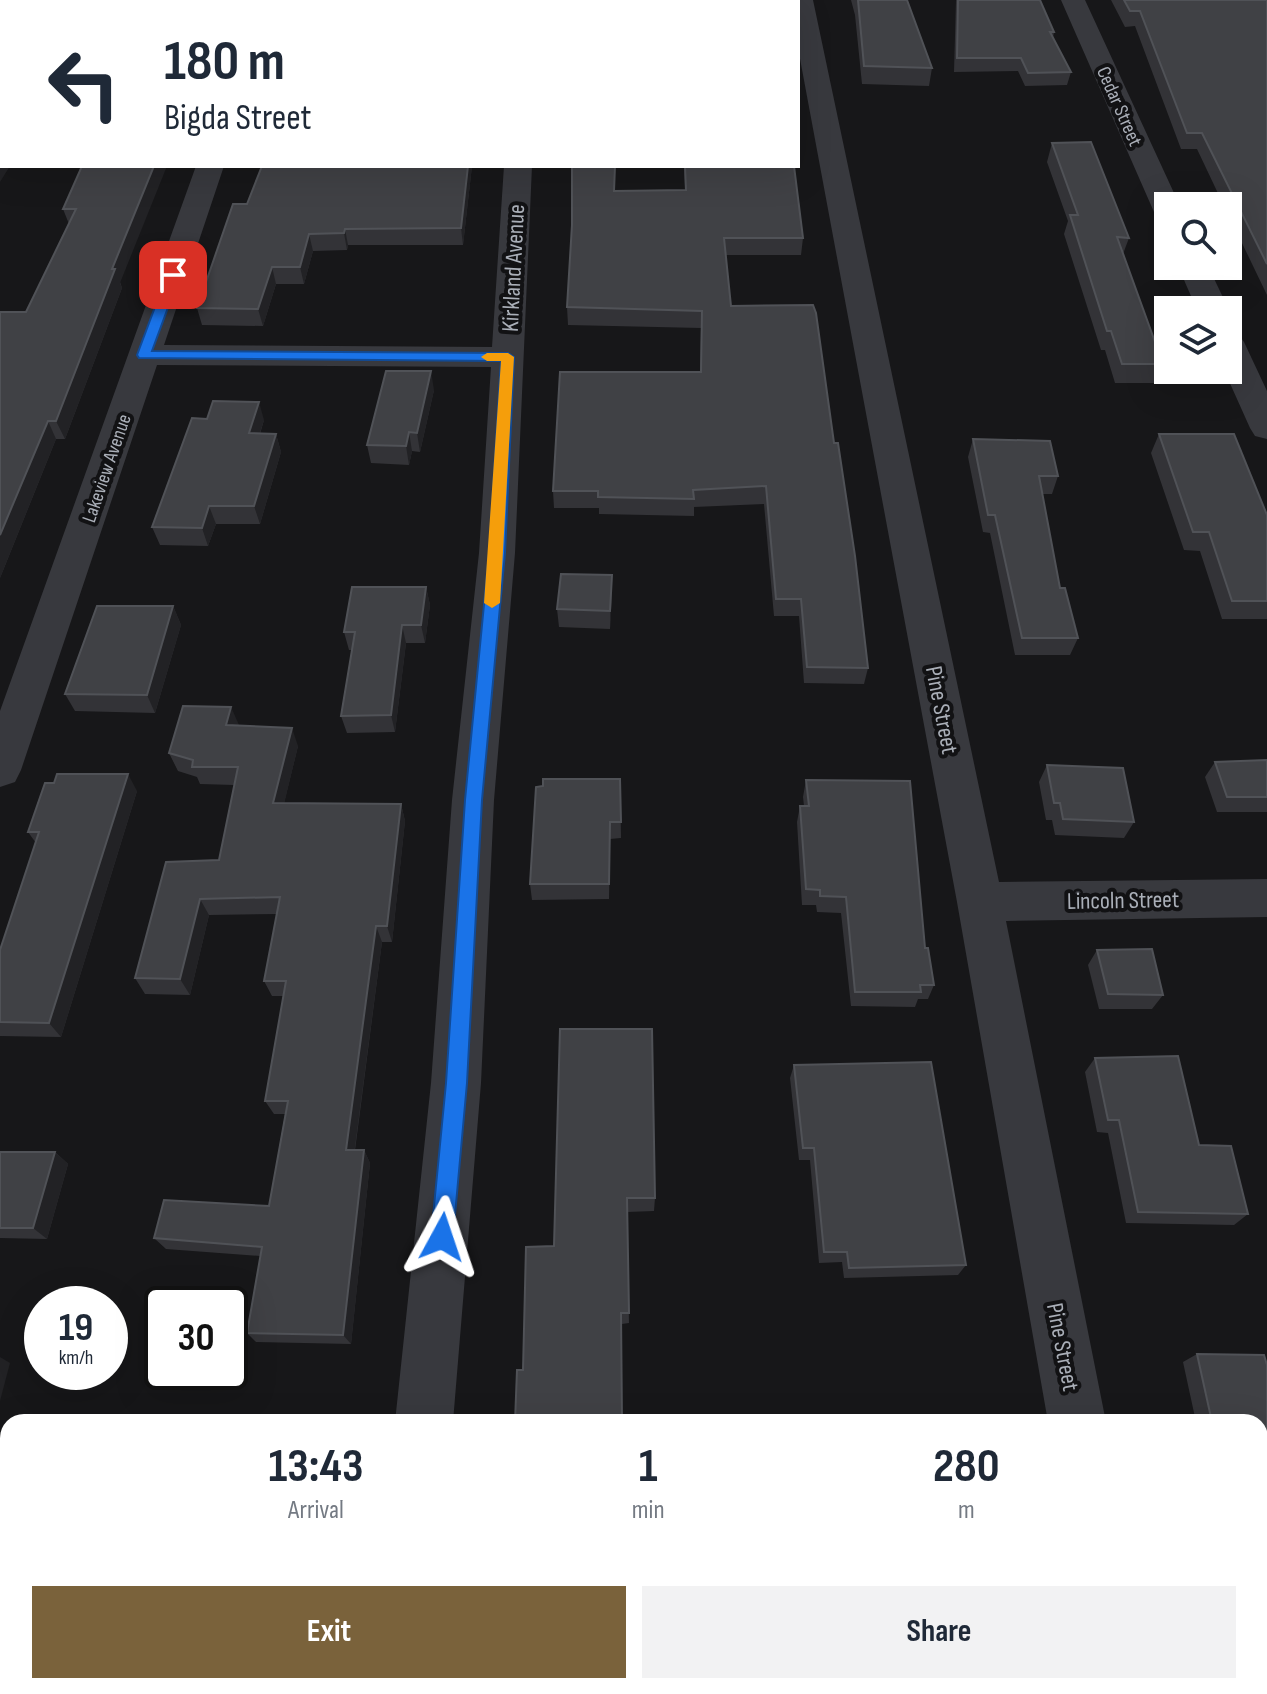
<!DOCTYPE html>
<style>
body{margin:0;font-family:"Sofia Sans Condensed",sans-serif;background:#f2f2f3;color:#1f2937;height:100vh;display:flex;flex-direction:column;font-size:30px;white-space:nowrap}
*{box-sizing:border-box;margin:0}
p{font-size:26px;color:#747a83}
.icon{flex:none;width:44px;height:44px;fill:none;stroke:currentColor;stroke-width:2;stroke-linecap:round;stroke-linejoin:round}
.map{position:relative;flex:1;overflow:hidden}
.panel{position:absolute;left:0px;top:1414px;width:1268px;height:280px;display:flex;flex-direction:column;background:#fff;border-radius:24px 24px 0 0;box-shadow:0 8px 32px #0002}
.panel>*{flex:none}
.top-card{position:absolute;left:0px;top:0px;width:800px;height:168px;box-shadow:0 8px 32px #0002;background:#fff;color:#1f2937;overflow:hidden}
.fabs{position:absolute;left:1154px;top:192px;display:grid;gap:16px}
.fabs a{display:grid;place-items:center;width:88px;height:88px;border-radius:0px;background:#fff;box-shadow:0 8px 32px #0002;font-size:40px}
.speed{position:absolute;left:24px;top:1286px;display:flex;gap:16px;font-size:40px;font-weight:700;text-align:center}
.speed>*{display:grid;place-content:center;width:104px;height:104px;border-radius:50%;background:#fff;box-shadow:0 8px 32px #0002;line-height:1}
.speed small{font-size:20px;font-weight:400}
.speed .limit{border:4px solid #111;border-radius:12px;background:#fff;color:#111}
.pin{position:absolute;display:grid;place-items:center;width:68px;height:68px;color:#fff;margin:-34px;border-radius:16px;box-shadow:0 4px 12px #0006}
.me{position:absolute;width:88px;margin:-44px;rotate:5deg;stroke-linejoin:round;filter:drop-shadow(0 0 6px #0008)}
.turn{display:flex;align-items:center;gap:28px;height:168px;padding:0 32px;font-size:36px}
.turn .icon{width:104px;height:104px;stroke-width:2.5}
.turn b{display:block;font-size:56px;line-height:68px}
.eta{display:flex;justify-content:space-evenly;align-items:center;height:136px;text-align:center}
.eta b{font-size:48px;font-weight:700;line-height:56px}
.button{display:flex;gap:16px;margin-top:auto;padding:16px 32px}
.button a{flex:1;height:92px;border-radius:0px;background:#7a623b;color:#fff;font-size:32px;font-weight:700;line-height:92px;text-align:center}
.button a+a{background:#f2f2f3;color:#1f2937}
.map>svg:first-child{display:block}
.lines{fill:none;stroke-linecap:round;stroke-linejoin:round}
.minor{fill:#38393e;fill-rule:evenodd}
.wall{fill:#333337}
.shaded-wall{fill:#222225}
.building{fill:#404145;stroke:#505257;stroke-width:2}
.route{fill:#1a73e8;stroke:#114b97;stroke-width:2}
.slow{fill:#f59e0b}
.labels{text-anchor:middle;stroke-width:8;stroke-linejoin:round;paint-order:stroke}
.far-street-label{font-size:20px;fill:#aaafb8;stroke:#121214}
.street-label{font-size:24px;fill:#aaafb8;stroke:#121214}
</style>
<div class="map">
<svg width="1267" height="1694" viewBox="0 0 1267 1694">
<rect width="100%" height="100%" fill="#171719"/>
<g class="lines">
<g class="minor">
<rect x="522" y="0" width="24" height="2"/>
<path d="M 789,0 L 813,0 L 999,882 L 1267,879 L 1267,917 L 1006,921 L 1106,1422 L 1048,1422 L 957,902 L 798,48 L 798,2 Z"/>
<path d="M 1061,0 L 1085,0 L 1180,206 L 1168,206 L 1168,221 L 1158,218 L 1154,212 Z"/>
<rect x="0" y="26" width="2" height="14"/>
<path d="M 2,57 L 2,74 L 0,75 L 0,58 Z"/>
<path d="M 196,166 L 224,166 L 164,345 L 492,347 L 504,166 L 532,166 L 515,553 L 494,800 L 481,1083 L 453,1422 L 395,1422 L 431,1083 L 452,800 L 479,553 L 491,367 L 157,365 L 21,770 L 15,782 L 0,787 L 0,711 Z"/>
<path d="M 1178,266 L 1208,266 L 1229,310 L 1228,311 L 1197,310 Z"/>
<path d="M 1228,332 L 1239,335 L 1244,342 L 1267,391 L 1267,439 L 1255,436 L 1250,428 L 1224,370 L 1228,370 Z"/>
<path d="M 0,1542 L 8,1543 L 8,1605 L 0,1604 Z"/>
<path d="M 374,1686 L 438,1686 L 437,1694 L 373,1694 Z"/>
<path d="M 1094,1686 L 1158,1686 L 1160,1694 L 1096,1694 Z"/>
</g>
</g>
<g class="wall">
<path d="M 851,0 L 907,0 L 932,68 L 929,86 L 862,84 L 855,15 Z"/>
<path d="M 956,0 L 1040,0 L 1054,32 L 1053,38 L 1071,72 L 1067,85 L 1025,86 L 1018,71 L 954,72 Z"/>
<path d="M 1111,0 L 1267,0 L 1267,295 L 1228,214 L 1228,206 L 1224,206 L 1197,149 L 1181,149 L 1135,26 L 1125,27 Z"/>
<path d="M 1052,143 L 1129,238 L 1123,254 L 1163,364 L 1156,383 L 1115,383 L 1105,350 L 1101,350 L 1064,234 L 1068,221 L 1047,162 Z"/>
<path d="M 82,166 L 122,288 L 65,439 L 56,439 L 0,578 L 26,312 L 69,224 L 63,209 Z"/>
<path d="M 262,166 L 472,166 L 463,245 L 348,245 L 347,250 L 313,251 L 304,284 L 276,284 L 263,326 L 202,325 L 197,308 L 247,204 Z"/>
<path d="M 684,166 L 794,166 L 803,238 L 801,255 L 726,255 L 731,306 L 834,443 L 868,668 L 864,684 L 804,683 L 799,616 L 774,616 L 764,504 L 694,507 L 694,516 L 599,514 L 599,508 L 554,508 L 553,491 L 700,372 L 701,328 L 568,325 L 567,307 L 615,191 L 685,190 Z"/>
<path d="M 434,390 L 420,452 L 412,451 L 409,465 L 371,463 L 367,445 Z"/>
<path d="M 264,420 L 260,434 L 276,434 L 281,452 L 260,524 L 216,524 L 208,546 L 160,545 L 152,527 Z"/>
<path d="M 1159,434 L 1267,515 L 1267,619 L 1222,619 L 1200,551 L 1184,550 L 1151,453 Z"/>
<path d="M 973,439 L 1058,476 L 1052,494 L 1042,494 L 1060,588 L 1078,638 L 1070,655 L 1015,655 L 990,533 L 983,532 L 968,457 Z"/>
<path d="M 426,587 L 430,605 L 425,643 L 406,643 L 395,732 L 347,733 L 341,716 L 352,650 L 349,650 L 344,632 Z"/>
<path d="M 612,593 L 610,629 L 559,627 L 557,609 Z"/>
<path d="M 173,606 L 181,625 L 155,713 L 75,711 L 65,694 Z"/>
<path d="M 239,726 L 298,746 L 284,803 L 401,804 L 405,821 L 392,942 L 382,942 L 355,1150 L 364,1150 L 370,1163 L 351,1344 L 256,1342 L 247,1333 L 261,1256 L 166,1249 L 154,1238 L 269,1206 L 285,1114 L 274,1114 L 265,1101 L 284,996 L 272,996 L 264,981 L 277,914 L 209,915 L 190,995 L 145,994 L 135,978 L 219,860 L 234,785 L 200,784 L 197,777 L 178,771 L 169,753 Z"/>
<path d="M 1267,760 L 1267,812 L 1217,812 L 1205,777 L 1215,762 Z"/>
<path d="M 1047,765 L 1134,822 L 1124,838 L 1055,835 L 1052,820 L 1046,820 L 1039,782 Z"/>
<path d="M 620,779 L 621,838 L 610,839 L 609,899 L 532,900 L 530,884 Z"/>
<path d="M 806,780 L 925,948 L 934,985 L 928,999 L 918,999 L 915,1007 L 851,1006 L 841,913 L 817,912 L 816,905 L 802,905 L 797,822 L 800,806 L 804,806 L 803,797 Z"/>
<path d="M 137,791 L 61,1037 L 0,1036 L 0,950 L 36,843 L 28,832 Z"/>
<path d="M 1097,950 L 1163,995 L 1152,1009 L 1099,1009 L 1088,965 Z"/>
<path d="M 560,1029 L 655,1198 L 654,1211 L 627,1212 L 629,1323 L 622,1324 L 523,1370 L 554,1246 Z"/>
<path d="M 1095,1058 L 1199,1145 L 1248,1214 L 1234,1225 L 1126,1223 L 1108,1133 L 1097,1132 L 1085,1072 Z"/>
<path d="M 794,1065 L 966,1265 L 958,1275 L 844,1278 L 842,1262 L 819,1263 L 810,1160 L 799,1160 L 790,1078 Z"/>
<path d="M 0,1152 L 55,1152 L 68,1164 L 47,1239 L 0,1238 Z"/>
<path d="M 1197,1354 L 1267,1365 L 1267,1680 L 1260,1680 L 1260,1422 L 1196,1422 L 1183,1362 Z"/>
</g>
<g class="shaded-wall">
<path d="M 2,147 L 2,166 L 10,166 L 0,182 L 0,151 Z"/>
<path d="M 154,166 L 167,166 L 120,283 L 122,288 L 65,439 L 56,421 L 112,269 Z"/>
<path d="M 468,166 L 472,166 L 463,245 L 461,228 Z"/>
<path d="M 345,229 L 348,245 L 347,250 L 344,233 Z"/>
<path d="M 309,234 L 313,251 L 304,284 L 300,267 Z"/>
<path d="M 272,267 L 276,284 L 263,326 L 258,309 Z"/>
<path d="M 431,371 L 434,390 L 420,452 L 417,433 Z"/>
<path d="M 259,402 L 264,420 L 254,451 L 249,433 Z"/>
<path d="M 48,421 L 56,439 L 0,578 L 0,535 Z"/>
<path d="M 409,432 L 412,451 L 409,465 L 406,446 Z"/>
<path d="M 276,434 L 281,452 L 260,524 L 254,506 Z"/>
<path d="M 209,506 L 216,524 L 208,546 L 202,528 Z"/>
<path d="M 612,575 L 612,593 L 610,629 L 610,611 Z"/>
<path d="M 426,587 L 430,605 L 425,643 L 421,625 Z"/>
<path d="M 173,606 L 181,625 L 155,713 L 147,695 Z"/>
<path d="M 402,625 L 406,643 L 395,732 L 391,715 Z"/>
<path d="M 231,707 L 239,725 L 226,725 Z"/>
<path d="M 292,728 L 298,746 L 280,821 L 273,803 Z"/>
<path d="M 128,774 L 137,791 L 61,1037 L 49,1023 Z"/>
<path d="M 401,804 L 405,821 L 392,942 L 387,926 Z"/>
<path d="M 200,899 L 209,915 L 190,995 L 180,979 Z"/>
<path d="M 376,926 L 382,942 L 353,1162 L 346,1150 Z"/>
<path d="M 364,1150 L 370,1163 L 351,1344 L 343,1335 Z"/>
<path d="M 55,1152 L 68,1164 L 47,1239 L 33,1228 Z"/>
<path d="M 0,1357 L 10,1363 L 0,1401 Z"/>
<path d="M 305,1686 L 315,1686 L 313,1694 L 304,1694 Z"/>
</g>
<g class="building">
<path d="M 301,0 L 478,0 L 478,2 L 300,2 Z"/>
<rect x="580" y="0" width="34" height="2"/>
<rect x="698" y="0" width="67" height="2"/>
<path d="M 858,0 L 907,0 L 932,68 L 864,66 Z"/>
<path d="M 958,0 L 1040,0 L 1054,32 L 1050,32 L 1071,72 L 1028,73 L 1021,58 L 957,58 Z"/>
<path d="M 1124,0 L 1267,0 L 1267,264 L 1202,133 L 1187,133 L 1140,11 L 1130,11 Z"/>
<path d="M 1091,142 L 1129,238 L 1117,237 L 1163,364 L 1122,364 L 1111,331 L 1107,331 L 1070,215 L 1078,215 L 1052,143 Z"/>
<path d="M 82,166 L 154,166 L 112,269 L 115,269 L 56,421 L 48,421 L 0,535 L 0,312 L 26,312 L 76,209 L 63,209 Z"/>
<path d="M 262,166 L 468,166 L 461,228 L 345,229 L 344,233 L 309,234 L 300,267 L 272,267 L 258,309 L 197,308 L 233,204 L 247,204 Z"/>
<path d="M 572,166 L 615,166 L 614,191 L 686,190 L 685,166 L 794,166 L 803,238 L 724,238 L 731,306 L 813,305 L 816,313 L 834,443 L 838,443 L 855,556 L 868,668 L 807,667 L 801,599 L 776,599 L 766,486 L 693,490 L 694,499 L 598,497 L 598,491 L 553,491 L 560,372 L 701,372 L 702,311 L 567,307 L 572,225 Z"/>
<path d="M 386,371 L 431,371 L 417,433 L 409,432 L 406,446 L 367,445 Z"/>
<path d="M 213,401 L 259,402 L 249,433 L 276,434 L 254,506 L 209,506 L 202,528 L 152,527 L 192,418 L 207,419 Z"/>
<path d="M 1159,434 L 1234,434 L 1267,515 L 1267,601 L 1232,601 L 1209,532 L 1193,532 Z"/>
<path d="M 973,439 L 1050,441 L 1058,476 L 1039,476 L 1060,588 L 1065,588 L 1078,638 L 1022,638 L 995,515 L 988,515 Z"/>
<path d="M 561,574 L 612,575 L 610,611 L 557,609 Z"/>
<path d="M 352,587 L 426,587 L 421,625 L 402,625 L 391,715 L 341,716 L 355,632 L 344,632 Z"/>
<path d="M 97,606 L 173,606 L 147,695 L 65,694 Z"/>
<path d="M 183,706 L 231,707 L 226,725 L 292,728 L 273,803 L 401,804 L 387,926 L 376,926 L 346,1150 L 364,1150 L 343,1335 L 247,1333 L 262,1247 L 154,1238 L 164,1200 L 269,1206 L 288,1101 L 265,1101 L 286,981 L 264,981 L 280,897 L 200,899 L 180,979 L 135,978 L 166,862 L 219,860 L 238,767 L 192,767 L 193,760 L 169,753 Z"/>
<path d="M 1267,760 L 1267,797 L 1227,797 L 1215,762 Z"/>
<path d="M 1047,765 L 1123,768 L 1134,822 L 1063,819 L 1060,803 L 1054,803 Z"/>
<path d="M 57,774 L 128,774 L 49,1023 L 0,1022 L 0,950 L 39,832 L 28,832 L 45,783 L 54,783 Z"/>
<path d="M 543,779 L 620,779 L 621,822 L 610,822 L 609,884 L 530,884 L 536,787 L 543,786 Z"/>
<path d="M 806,780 L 910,781 L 925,948 L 928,948 L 934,985 L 920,985 L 921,992 L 855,992 L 846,897 L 820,896 L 820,890 L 806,889 L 800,806 L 809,806 Z"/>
<path d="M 1152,949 L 1163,995 L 1108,994 L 1097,950 Z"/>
<path d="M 560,1029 L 652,1029 L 655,1198 L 627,1198 L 629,1313 L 621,1313 L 622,1422 L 515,1422 L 517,1370 L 523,1370 L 526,1247 L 554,1246 Z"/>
<path d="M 1178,1056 L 1199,1145 L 1231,1146 L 1248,1214 L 1138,1212 L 1119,1120 L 1108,1120 L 1095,1058 Z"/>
<path d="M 931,1062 L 966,1265 L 849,1268 L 847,1252 L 824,1252 L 814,1148 L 803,1148 L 794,1065 Z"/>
<path d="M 0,1152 L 55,1152 L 33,1228 L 0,1228 Z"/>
<path d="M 1197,1354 L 1264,1355 L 1267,1365 L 1267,1679 L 1260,1679 L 1260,1422 L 1212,1422 Z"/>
<path d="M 837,1419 L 837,1422 L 780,1422 L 780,1420 Z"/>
<path d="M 182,1686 L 305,1686 L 304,1694 L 180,1694 Z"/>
<rect x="519" y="1686" width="89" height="8"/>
<rect x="691" y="1686" width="81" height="8"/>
</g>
<path class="route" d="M 173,271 L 180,275 L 152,351 L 508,353 L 514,357 L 505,553 L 482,800 L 467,1083 L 453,1237 L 450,1245 L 442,1248 L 434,1245 L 431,1237 L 446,1083 L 465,800 L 489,553 L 501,361 L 139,358 L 137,355 L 167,275 Z"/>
<path class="slow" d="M 508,353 L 514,357 L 500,603 L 492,608 L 484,603 L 501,361 L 487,361 L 481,357 L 487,353 Z"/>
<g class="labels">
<g class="far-street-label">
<text transform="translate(1120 106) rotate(66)" y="7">Cedar Street</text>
<text transform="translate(106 468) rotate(-71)" y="7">Lakeview Avenue</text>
</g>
<g class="street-label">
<text transform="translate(513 268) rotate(-87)" y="8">Kirkland Avenue</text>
<text transform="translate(942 710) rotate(79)" y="8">Pine Street</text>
<text transform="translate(1123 900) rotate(-1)" y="8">Lincoln Street</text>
<text transform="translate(1063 1347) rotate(79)" y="8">Pine Street</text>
</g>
</g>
</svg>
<div class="fabs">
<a><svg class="icon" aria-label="search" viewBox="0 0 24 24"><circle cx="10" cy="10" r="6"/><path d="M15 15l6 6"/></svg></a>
<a><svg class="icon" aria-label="layers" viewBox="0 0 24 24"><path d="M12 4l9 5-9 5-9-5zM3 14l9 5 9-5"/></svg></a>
</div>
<div class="speed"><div>19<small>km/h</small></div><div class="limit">30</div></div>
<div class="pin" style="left:173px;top:275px;background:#d93025"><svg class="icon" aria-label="arrive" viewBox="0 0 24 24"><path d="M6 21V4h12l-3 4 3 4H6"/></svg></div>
<svg class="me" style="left:442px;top:1237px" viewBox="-20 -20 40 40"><path d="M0-17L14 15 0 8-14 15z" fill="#1a73e8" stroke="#fff" stroke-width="4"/></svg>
<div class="top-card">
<div class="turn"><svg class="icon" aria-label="left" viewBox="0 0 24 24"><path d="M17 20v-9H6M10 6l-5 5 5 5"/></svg><div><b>180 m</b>Bigda Street</div></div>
</div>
<section class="panel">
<div class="eta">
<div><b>13:43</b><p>Arrival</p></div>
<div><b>1</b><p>min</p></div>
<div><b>280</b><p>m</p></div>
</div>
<div class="button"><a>Exit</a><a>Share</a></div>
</section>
</div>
